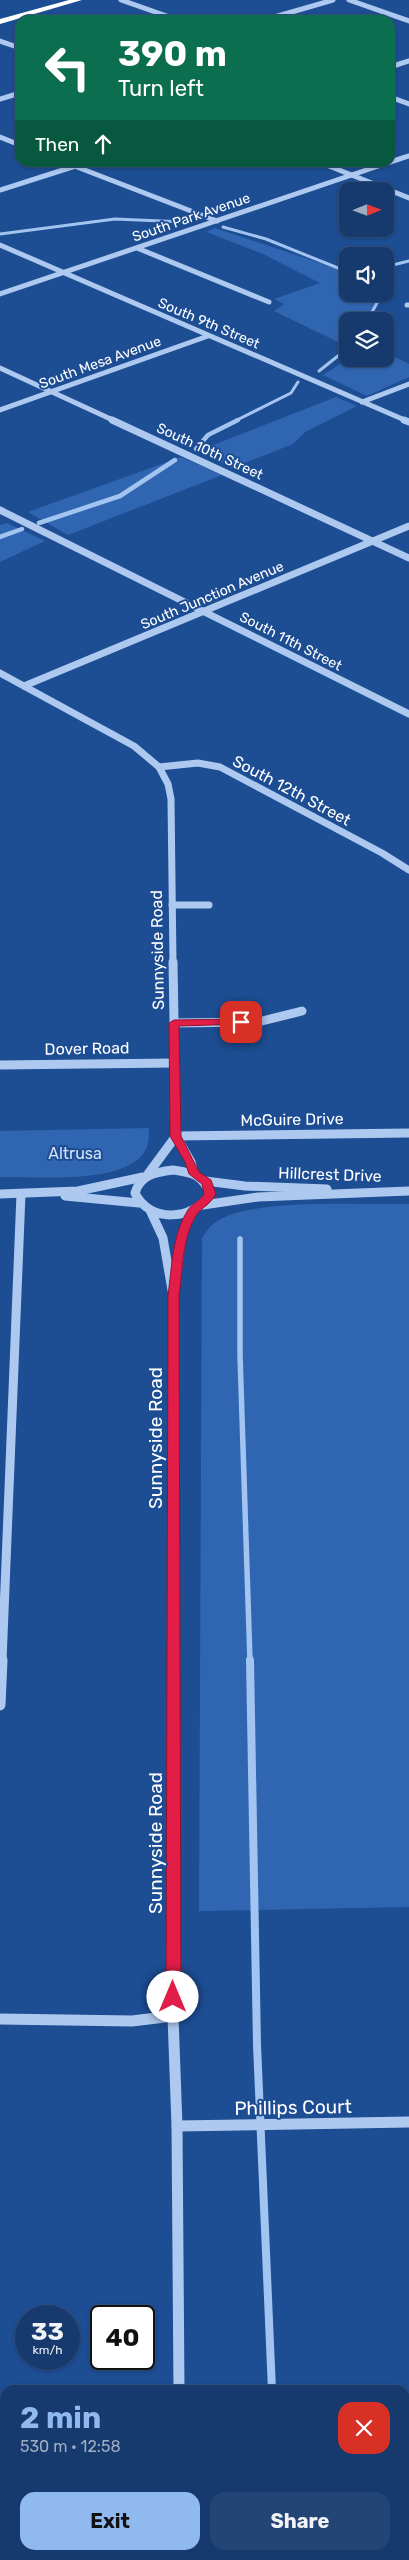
<!DOCTYPE html>
<meta charset="utf-8">
<style>
body{margin:0;font-family:Rubik,sans-serif;background:#234576;color:#f1f3f6;height:100vh;display:flex;flex-direction:column;font-size:19px;white-space:nowrap}
*{box-sizing:border-box;margin:0}
p{font-size:16px;color:#9eadc2}
.icon{flex:none;width:28px;height:28px;fill:none;stroke:currentColor;stroke-width:2;stroke-linecap:round;stroke-linejoin:round}
.map{position:relative;flex:1;overflow:hidden}
.sheet{position:absolute;left:0px;top:2385px;width:410px;height:175px;display:flex;flex-direction:column;background:#163a6e;border-radius:15px 15px 0 0;box-shadow:0 1px 4px #0004,0 0 0 1px #355481}
.sheet>*{flex:none}
.guide{position:absolute;left:15px;top:15px;width:380px;height:152px;border-radius:15px;box-shadow:0 1px 4px #0004,0 0 0 1px #355481;background:#0b6e4f;color:#fff;overflow:hidden}
.needle{width:32px;rotate:89deg}
.controls{position:absolute;left:339px;top:182px;display:grid;gap:10px}
.controls a{display:grid;place-items:center;width:55px;height:55px;border-radius:10px;background:#163a6e;box-shadow:0 1px 4px #0004,0 0 0 1px #355481;font-size:25px}
.speed{position:absolute;left:15px;top:2305px;display:flex;gap:10px;font-size:25px;font-weight:700;text-align:center}
.speed>*{display:grid;place-content:center;width:65px;height:65px;border-radius:50%;background:#163a6e;box-shadow:0 1px 4px #0004,0 0 0 1px #355481;line-height:1}
.speed small{font-size:12px;font-weight:400}
.speed .limit{border:2px solid #111;border-radius:8px;background:#fff;color:#111}
.pin{position:absolute;display:grid;place-items:center;width:42px;height:42px;color:#fff;margin:-21px;border-radius:10px;box-shadow:0 2px 8px #0006}
.me{position:absolute;width:55px;margin:-28px;rotate:0deg;stroke-linejoin:round;filter:drop-shadow(0 0 4px #0008)}
.turn{display:flex;align-items:center;gap:18px;height:105px;padding:0 20px;font-size:22px}
.turn .icon{width:65px;height:65px;stroke-width:2.5}
.turn b{display:block;font-size:35px;line-height:42px}
.then{display:flex;align-items:center;height:48px;padding:0 20px;background:#0003;gap:10px;font-size:19px}
.round{display:grid;place-items:center;flex:none;width:52px;height:52px;border-radius:15px;background:#234576}
.head{display:flex;align-items:center;justify-content:space-between;height:85px;padding:0 20px}
h1{font-size:30px;font-weight:700;line-height:38px;color:#90b9f0}
.button{display:flex;gap:10px;margin-top:auto;padding:10px 20px}
.button a{flex:1;height:58px;border-radius:15px;background:#90b9f0;color:#111;font-size:20px;font-weight:700;line-height:58px;text-align:center}
.button a+a{background:#234576;color:#f1f3f6}
.map>svg:first-child{display:block}
.green{fill:#3066b1}
.lines{fill:none;stroke-linecap:round;stroke-linejoin:round}
.stream-far3{stroke:#a2c4f0;stroke-width:3}
.stream-far2{stroke:#a2c4f0;stroke-width:4.5}
.stream-far1{stroke:#a2c4f0;stroke-width:5.5}
.stream{stroke:#a2c4f0;stroke-width:8}
.minor-far3{stroke:#aec9ef;stroke-width:5}
.minor-far2{stroke:#aec9ef;stroke-width:7}
.minor-far1{stroke:#aec9ef;stroke-width:9}
.minor{stroke:#aec9ef;stroke-width:11}
.highway{fill:#fff;fill-rule:evenodd}
.route{fill:#e11d48;stroke:#92132f}
.labels{text-anchor:middle;stroke-width:4;stroke-linejoin:round;paint-order:stroke}
.far-street-label{font-size:14px;fill:#fff;stroke:#1d4d93}
.street-label{font-size:16px;fill:#fff;stroke:#1d4d93}
.park-label{font-size:16px;fill:#d5e4fa;stroke:#1d4d93}
.near-street-label{font-size:19px;fill:#fff;stroke:#1d4d93}
</style>
<div class="map">
<svg width="409" height="2560" viewBox="0 0 409 2560">
<rect width="100%" height="100%" fill="#1d4d93"/>
<g class="green">
<path d="M 215,228 L 347,272 L 348,294 L 382,294 L 367,321 L 348,321 L 347,339 L 342,344 L 274,311 L 284,304 L 274,299 L 320,283 L 263,254 L 206,232 Z"/>
<path d="M 385,352 L 409,364 L 409,377 L 367,396 L 323,375 L 348,359 L 385,359 Z"/>
<path d="M 336,397 L 357,406 L 305,432 L 293,444 L 232,468 L 198,451 Z"/>
<path d="M 181,457 L 222,475 L 68,535 L 28,512 Z"/>
<path d="M 7,523 L 45,541 L 0,562 L 0,525 Z"/>
<path d="M 149,1128 C 149,1138 149,1147 143,1154 C 119,1185 36,1176 0,1177 L 0,1131 Z"/>
<path d="M 409,1204 L 409,1907 L 199,1911 L 202,1238 C 207,1230 212,1223 221,1219 C 260,1198 362,1205 409,1204 Z"/>
</g>
<g class="lines">
<g class="stream-far3">
<path d="M 223,227 L 266,239 L 348,272"/>
<path d="M 0,234 L 115,219 L 184,222"/>
<path d="M 385,267 L 409,261"/>
<path d="M 385,267 L 385,288"/>
<path d="M 367,321 L 382,294"/>
<path d="M 319,371 L 348,348"/>
<path d="M 235,421 L 291,393 L 298,382"/>
</g>
<g class="stream-far2">
<path d="M 196,449 L 208,435 L 238,420"/>
<path d="M 39,523 L 120,496 L 175,460"/>
<path d="M 0,537 L 22,529"/>
</g>
<path class="stream-far1" d="M 240,1239 L 240,1355 L 250,1661"/>
<g class="stream">
<path d="M 250,1660 L 257,2045 L 272,2390"/>
<path d="M 277,2555 L 277,2560"/>
</g>
<g class="minor-far3">
<path d="M 121,0 L 178,20"/>
<path d="M 349,0 L 409,21"/>
<path d="M 264,20 L 333,0"/>
<path d="M 0,41 L 20,48"/>
<path d="M 390,67 L 409,61"/>
<path d="M 390,97 L 409,104"/>
<path d="M 0,99 L 20,93"/>
<path d="M 0,137 L 20,145"/>
<path d="M 64,162 L 217,221"/>
<path d="M 319,162 L 409,198"/>
<path d="M 390,162 L 409,156"/>
<path d="M 0,190 L 88,162"/>
<path d="M 0,245 L 407,421"/>
<path d="M 137,248 L 269,302"/>
<path d="M 0,294 L 390,162"/>
<path d="M 407,305 L 409,305"/>
<path d="M 0,368 L 115,421"/>
<path d="M 362,402 L 409,384"/>
<path d="M 0,410 L 208,336"/>
</g>
<g class="minor-far2">
<path d="M 112,420 L 409,558"/>
<path d="M 404,420 L 409,422"/>
<path d="M 0,510 L 409,714"/>
<path d="M 0,673 L 134,746 L 159,767 L 168,784 L 171,799 L 173,963"/>
<path d="M 24,686 L 409,526"/>
<path d="M 159,767 L 198,763 L 220,767 L 382,853 L 409,870"/>
<path d="M 172,905 L 209,905"/>
</g>
<g class="minor-far1">
<path d="M 173,962 L 176,1136 L 191,1162 L 194,1174"/>
<path d="M 174,1023 L 258,1022 L 302,1011"/>
<path d="M 0,1065 L 174,1063"/>
<path d="M 176,1136 L 409,1133"/>
<path d="M 173,1170 C 193,1173 202,1174 210,1194 C 193,1221 149,1223 135,1193 C 140,1175 156,1172 173,1170 Z"/>
<path d="M 148,1174 L 176,1136"/>
<path d="M 205,1181 L 245,1186 L 327,1189"/>
<path d="M 0,1194 L 78,1191 L 143,1177"/>
<path d="M 65,1196 L 139,1203"/>
<path d="M 203,1205 L 258,1197 L 409,1191"/>
<path d="M 150,1210 L 163,1238 L 172,1290"/>
<path d="M 2,1661 L 21,1194"/>
<path d="M 173,1661 L 174,1295 L 182,1235 L 193,1210"/>
</g>
<g class="minor">
<path d="M 173,1660 L 173,2016 L 177,2126 L 179,2390"/>
<path d="M 0,1705 L 2,1660"/>
<path d="M 0,2019 L 132,2021 L 173,2016"/>
<path d="M 177,2126 L 409,2122"/>
<path d="M 0,2441 L 5,2441"/>
<path d="M 179,2555 L 179,2560"/>
</g>
<path class="highway" d="M 69,0 L 82,0 L 0,24 L 0,19 Z"/>
</g>
<path class="route" d="M 241,1019 L 246,1022 L 245,1024 L 179,1026 L 181,1136 L 199,1172 L 211,1180 L 216,1194 C 209,1206 202,1207 197,1214 C 182,1237 183,1269 179,1295 L 181,1997 L 178,2001 L 168,2001 L 166,1997 L 168,1295 C 172,1267 172,1235 188,1210 C 192,1203 200,1202 204,1194 L 202,1184 L 189,1174 L 185,1162 L 170,1136 L 169,1023 L 174,1020 Z"/>
<g class="labels">
<g class="far-street-label">
<text transform="translate(191 217) rotate(-19)" y="5">South Park Avenue</text>
<text transform="translate(209 323) rotate(23)" y="5">South 9th Street</text>
<text transform="translate(100 362) rotate(-20)" y="5">South Mesa Avenue</text>
<text transform="translate(210 451) rotate(25)" y="5">South 10th Street</text>
<text transform="translate(212 595) rotate(-23)" y="5">South Junction Avenue</text>
<text transform="translate(291 641) rotate(27)" y="5">South 11th Street</text>
</g>
<g class="street-label">
<text transform="translate(292 790) rotate(28)" y="6">South 12th Street</text>
<text transform="translate(157 950) rotate(-91)" y="6">Sunnyside Road</text>
<text transform="translate(87 1048) rotate(-1)" y="6">Dover Road</text>
<text transform="translate(292 1119) rotate(-1)" y="6">McGuire Drive</text>
<text transform="translate(330 1174) rotate(2)" y="6">Hillcrest Drive</text>
</g>
<g class="park-label">
<text x="75" y="1159">Altrusa</text>
</g>
<g class="near-street-label">
<text transform="translate(155 1438) rotate(-90)" y="7">Sunnyside Road</text>
<text transform="translate(155 1843) rotate(-90)" y="7">Sunnyside Road</text>
<text transform="translate(293 2107) rotate(-1)" y="7">Phillips Court</text>
</g>
</g>
</svg>
<div class="controls">
<a><svg class="needle" viewBox="-14 -14 28 28"><path d="M0-13l5 13h-10z" fill="#e53935"/><path d="M0 13l5-13h-10z" fill="#9eadc2"/></svg></a>
<a><svg class="icon" aria-label="sound" viewBox="0 0 24 24"><path d="M4 9h4l5-4v14l-5-4H4zM17 9q2 3 0 6"/></svg></a>
<a><svg class="icon" aria-label="layers" viewBox="0 0 24 24"><path d="M12 4l9 5-9 5-9-5zM3 14l9 5 9-5"/></svg></a>
</div>
<div class="speed"><div>33<small>km/h</small></div><div class="limit">40</div></div>
<div class="pin" style="left:241px;top:1022px;background:#d93025"><svg class="icon" aria-label="arrive" viewBox="0 0 24 24"><path d="M6 21V4h12l-3 4 3 4H6"/></svg></div>
<svg class="me" style="left:173px;top:1997px" viewBox="-20 -20 40 40"><circle r="19" fill="#fff"/><path d="M0-13L10 11 0 6-10 11z" fill="#e11d48"/></svg>
<div class="guide">
<div class="turn"><svg class="icon" aria-label="left" viewBox="0 0 24 24"><path d="M17 20v-9H6M10 6l-5 5 5 5"/></svg><div><b>390 m</b>Turn left</div></div>
<div class="then">Then<svg class="icon" aria-label="ahead" viewBox="0 0 24 24"><path d="M12 20V5M6 11l6-6 6 6"/></svg></div>
</div>
<section class="sheet">
<div class="head"><div><h1>2 min</h1><p>530 m · 12:58</p></div><a class="round" style="background:#d93025;color:#fff"><svg class="icon" aria-label="close" viewBox="0 0 24 24"><path d="M6 6l12 12M18 6L6 18"/></svg></a></div>
<div class="button"><a>Exit</a><a>Share</a></div>
</section>
</div>
